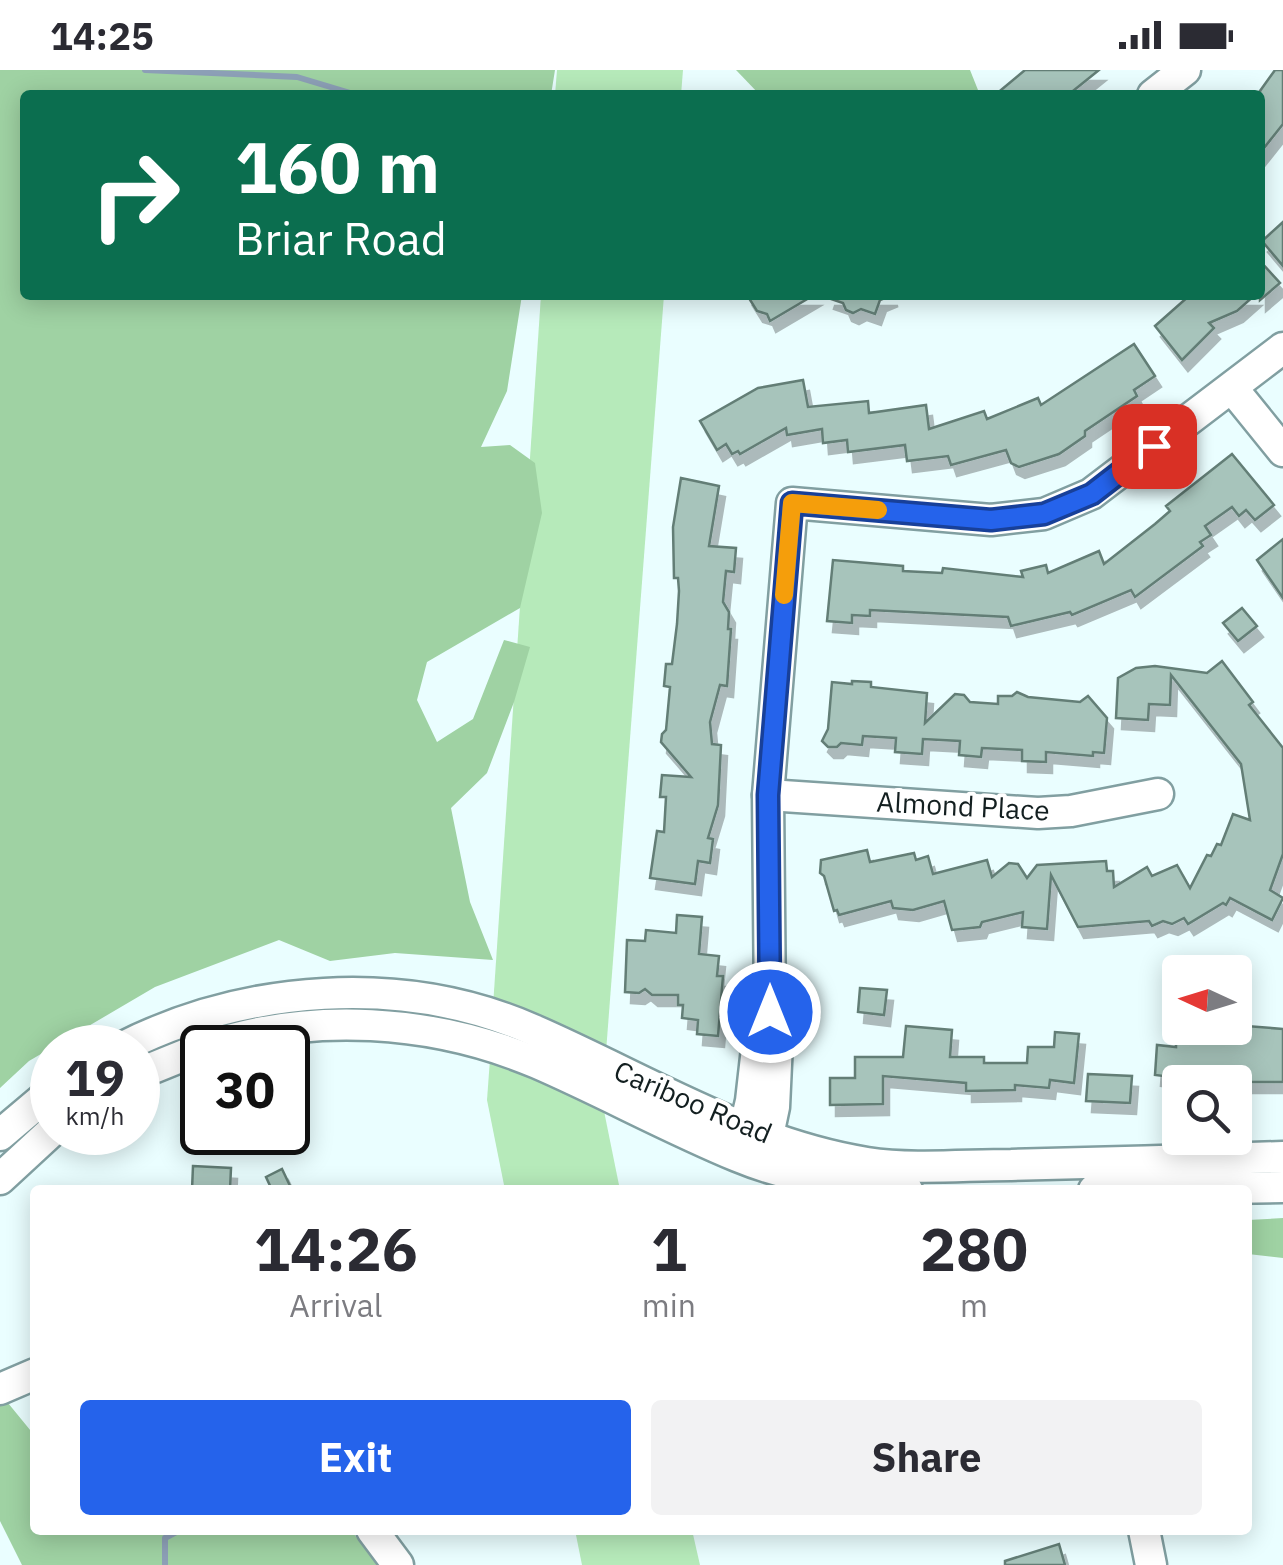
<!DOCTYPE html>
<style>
body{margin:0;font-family:"IBM Plex Sans",sans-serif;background:#f2f2f3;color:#2b2b33;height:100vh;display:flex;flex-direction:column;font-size:38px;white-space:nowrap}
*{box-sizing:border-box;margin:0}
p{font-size:32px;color:#7c7c81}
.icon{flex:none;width:55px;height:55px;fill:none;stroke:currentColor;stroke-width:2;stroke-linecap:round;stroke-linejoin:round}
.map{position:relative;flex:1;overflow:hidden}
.panel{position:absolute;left:30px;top:1115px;width:1222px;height:350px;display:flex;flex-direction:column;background:#fff;border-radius:10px;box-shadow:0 5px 25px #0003}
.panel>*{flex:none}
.banner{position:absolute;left:20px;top:20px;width:1245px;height:210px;border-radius:10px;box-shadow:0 5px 25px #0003;background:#0b6e4f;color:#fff;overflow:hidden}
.needle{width:65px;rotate:274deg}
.fabs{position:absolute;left:1162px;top:885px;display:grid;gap:20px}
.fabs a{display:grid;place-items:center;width:90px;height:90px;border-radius:10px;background:#fff;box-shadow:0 5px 25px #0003;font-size:50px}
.speed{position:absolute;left:30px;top:955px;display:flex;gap:20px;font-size:50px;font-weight:700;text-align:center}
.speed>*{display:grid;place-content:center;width:130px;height:130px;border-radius:50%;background:#fff;box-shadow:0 5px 25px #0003;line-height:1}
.speed small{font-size:25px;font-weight:400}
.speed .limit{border:5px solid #111;border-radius:15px;background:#fff;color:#111}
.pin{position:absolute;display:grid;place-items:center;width:85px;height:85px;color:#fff;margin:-42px;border-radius:20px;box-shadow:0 5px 15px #0006}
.me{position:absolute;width:110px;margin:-55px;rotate:0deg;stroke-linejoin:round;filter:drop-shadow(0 0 8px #0008)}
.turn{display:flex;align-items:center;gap:35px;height:210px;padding:0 50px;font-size:45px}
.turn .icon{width:130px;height:130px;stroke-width:2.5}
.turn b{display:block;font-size:70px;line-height:85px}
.eta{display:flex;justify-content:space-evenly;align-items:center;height:170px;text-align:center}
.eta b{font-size:60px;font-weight:700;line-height:70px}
.cta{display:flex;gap:20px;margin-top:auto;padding:20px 50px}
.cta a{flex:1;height:115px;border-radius:10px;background:#2563eb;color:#fff;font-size:40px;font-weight:700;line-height:115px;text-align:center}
.cta a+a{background:#f2f2f3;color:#2b2b33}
.status{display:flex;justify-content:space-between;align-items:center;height:70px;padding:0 50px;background:#fff;direction:ltr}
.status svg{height:28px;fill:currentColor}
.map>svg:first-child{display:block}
.green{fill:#b6eaba}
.forest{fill:#9fd2a3}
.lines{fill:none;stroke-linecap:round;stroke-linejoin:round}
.stream{stroke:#8da0b7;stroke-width:6}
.building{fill:#a7c4bb;stroke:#637e76;stroke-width:2.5;filter:url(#shadow)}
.minor-casing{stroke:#819fa1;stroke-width:35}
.minor{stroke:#fff;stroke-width:30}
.route-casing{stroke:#184099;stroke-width:25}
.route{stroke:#2563eb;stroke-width:18}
.slow{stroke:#f59e0b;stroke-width:18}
.labels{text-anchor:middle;stroke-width:8;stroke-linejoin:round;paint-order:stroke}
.street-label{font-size:28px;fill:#131f20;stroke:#fff}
</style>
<div class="status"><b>14:25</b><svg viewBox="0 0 49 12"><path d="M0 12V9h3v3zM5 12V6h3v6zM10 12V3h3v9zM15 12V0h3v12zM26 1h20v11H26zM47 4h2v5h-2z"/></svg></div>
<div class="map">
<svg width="1283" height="1495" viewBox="0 0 1283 1495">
<defs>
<filter id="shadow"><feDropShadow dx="6" dy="11" stdDeviation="0" flood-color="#0004"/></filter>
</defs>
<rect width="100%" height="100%" fill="#eafeff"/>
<g class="green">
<path d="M 557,0 L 683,0 L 681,25 L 555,25 Z"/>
<path d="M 541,225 L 664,225 L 606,982 L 493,936 Z"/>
<path d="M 490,989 L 539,1008 L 604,1041 L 620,1120 L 505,1120 L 487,1030 Z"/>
<path d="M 575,1460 L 692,1460 L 700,1495 L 582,1495 Z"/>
</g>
<g class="forest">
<path d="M 0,0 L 555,0 L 551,25 L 25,25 L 25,225 L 522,225 L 507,321 L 481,377 L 510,375 L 535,393 L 542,443 L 520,538 L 427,592 L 417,630 L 437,672 L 473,649 L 504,570 L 530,577 L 514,632 L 487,703 L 451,738 L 470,832 L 493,890 L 395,883 L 330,891 L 279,870 L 155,917 L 29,991 L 0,1018 Z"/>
<path d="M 736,0 L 970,0 L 980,25 L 760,25 Z"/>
<path d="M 1283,1148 L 1283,1188 L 1248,1184 L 1248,1150 Z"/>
<path d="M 8,1333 L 35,1366 L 35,1460 L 351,1460 L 377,1495 L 22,1495 L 0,1451 L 0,1336 Z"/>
</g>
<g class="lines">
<g class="stream">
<path d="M 145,0 L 297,7 L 357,25"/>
<path d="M 165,1495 L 165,1468 L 180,1460"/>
</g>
</g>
<g class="building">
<path d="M 1025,0 L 1099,0 L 1068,25 L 995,25 Z"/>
<path d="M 1275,0 L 1283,0 L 1283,54 L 1260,83 L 1260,21 Z"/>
<path d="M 1283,152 L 1283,196 L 1262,171 Z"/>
<path d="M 1260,191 L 1280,213 L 1260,230 Z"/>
<path d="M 747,225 L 814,225 L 770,251 L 767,244 L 757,241 Z"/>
<path d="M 829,225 L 892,225 L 880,230 L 875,244 L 861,239 L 853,243 L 846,240 L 843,233 L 828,228 Z"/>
<path d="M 1190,225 L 1255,225 L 1237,241 L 1209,253 L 1214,258 L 1182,290 L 1155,256 Z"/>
<path d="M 1134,274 L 1155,306 L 1134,320 L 1137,326 L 1085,361 L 1085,366 L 1059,384 L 1019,397 L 1011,393 L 1006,380 L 951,395 L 948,386 L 907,391 L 905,375 L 848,382 L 847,370 L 823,373 L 822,359 L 787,365 L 786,358 L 740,384 L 738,381 L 732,384 L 726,374 L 717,380 L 700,351 L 758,318 L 803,310 L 808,337 L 868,331 L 869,343 L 926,335 L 929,359 L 984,341 L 987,349 L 1038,328 L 1041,335 Z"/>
<path d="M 1232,384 L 1274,435 L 1255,450 L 1246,440 L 1239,446 L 1232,437 L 1205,456 L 1211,465 L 1200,472 L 1203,476 L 1135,527 L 1131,520 L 1072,545 L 1070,542 L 1011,556 L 1008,547 L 870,540 L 870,546 L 852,545 L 852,553 L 827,551 L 833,490 L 903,496 L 903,501 L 942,503 L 943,498 L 1023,507 L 1021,501 L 1046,495 L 1048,503 L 1099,481 L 1104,494 L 1155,454 L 1170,441 L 1166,436 Z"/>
<path d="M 681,408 L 719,416 L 709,476 L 736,478 L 734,502 L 726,501 L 723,532 L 729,542 L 728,559 L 731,559 L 727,616 L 720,615 L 710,652 L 712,674 L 721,675 L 718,735 L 708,768 L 713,769 L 710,793 L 698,791 L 695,814 L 650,808 L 657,761 L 664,762 L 666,727 L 660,727 L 662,705 L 691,707 L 661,672 L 662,664 L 666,660 L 670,617 L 664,616 L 666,594 L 672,594 L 677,554 L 679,521 L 678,508 L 674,508 L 673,457 Z"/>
<path d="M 1283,469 L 1283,528 L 1257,490 Z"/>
<path d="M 1242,538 L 1257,556 L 1238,571 L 1223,553 Z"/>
<path d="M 1222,591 L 1253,632 L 1249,635 L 1283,678 L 1283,784 L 1270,820 L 1283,828 L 1272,850 L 1230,828 L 1226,835 L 1223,833 L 1188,854 L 1184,848 L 1172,854 L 1163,851 L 1152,856 L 1149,851 L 1078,857 L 1051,805 L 1047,859 L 1022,857 L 1023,842 L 982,852 L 980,857 L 952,860 L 944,831 L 913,840 L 893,838 L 891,831 L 839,845 L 837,840 L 834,841 L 824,806 L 820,803 L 821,790 L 867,780 L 870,792 L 914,783 L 916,790 L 928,786 L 933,804 L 987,790 L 992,807 L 1009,793 L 1018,794 L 1027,808 L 1037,795 L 1106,791 L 1107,801 L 1113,801 L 1114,817 L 1147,797 L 1152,806 L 1177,795 L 1190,818 L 1207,785 L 1211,786 L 1217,774 L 1221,775 L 1233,744 L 1250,750 L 1241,694 L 1171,605 L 1170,635 L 1149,634 L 1148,650 L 1116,648 L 1118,608 L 1136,598 L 1155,596 L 1207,603 Z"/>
<path d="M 852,611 L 871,612 L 871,617 L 927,623 L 925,653 L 955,624 L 964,625 L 970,632 L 998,634 L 998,626 L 1012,626 L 1017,622 L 1028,627 L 1080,632 L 1088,626 L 1107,648 L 1104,683 L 1093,682 L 1093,686 L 1046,682 L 1046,692 L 1022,691 L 1022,680 L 982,678 L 981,687 L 959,685 L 960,671 L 923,669 L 922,684 L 895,682 L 896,668 L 863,666 L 862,675 L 841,673 L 837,677 L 828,677 L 822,671 L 828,659 L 832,612 L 852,614 Z"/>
<path d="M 677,845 L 702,847 L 699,884 L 719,886 L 717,906 L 723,906 L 718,966 L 697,964 L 698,950 L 682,948 L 683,935 L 678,935 L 678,925 L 652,925 L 645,919 L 639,923 L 625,922 L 627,870 L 645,871 L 646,860 L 676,863 Z"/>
<path d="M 860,918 L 887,920 L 884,945 L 858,942 Z"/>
<path d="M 906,956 L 952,960 L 950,987 L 984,987 L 984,993 L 1027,993 L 1028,977 L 1054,977 L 1055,962 L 1079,964 L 1074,1013 L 1050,1010 L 1049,1018 L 1015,1015 L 1015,1020 L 966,1021 L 966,1013 L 883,1006 L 883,1034 L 830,1035 L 830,1008 L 855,1008 L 855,987 L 903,987 Z"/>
<path d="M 1246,956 L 1283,959 L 1283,1012 L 1213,1012 L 1155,1005 L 1157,975 L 1176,977 L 1176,971 L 1188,972 L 1189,961 L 1245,961 Z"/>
<path d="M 1088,1004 L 1132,1006 L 1130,1033 L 1086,1031 Z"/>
<path d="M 193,1096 L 231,1098 L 230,1120 L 192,1120 Z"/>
<path d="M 282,1099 L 292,1120 L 272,1120 L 266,1107 Z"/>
<path d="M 1059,1474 L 1065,1495 L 1005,1495 L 1005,1491 Z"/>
</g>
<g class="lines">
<defs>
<g id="minor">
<path d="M 1153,25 L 1185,0"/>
<path d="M 1232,318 L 1283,381"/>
<path d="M 768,725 L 1038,743 L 1071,741 L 1158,724"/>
<path d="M 121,978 C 245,915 402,903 531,959 C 642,1007 747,1074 867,1093 C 914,1100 964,1095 1011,1095 C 1102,1093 1192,1090 1283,1087"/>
<path d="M 203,978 C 310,941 433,949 537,993 C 604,1022 669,1058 737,1086 C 792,1109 849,1115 907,1120"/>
<path d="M 138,1004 L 202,978"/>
<path d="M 0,1065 L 52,1021"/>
<path d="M 740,1078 L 751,1031 L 759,961"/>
<path d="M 762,1094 L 774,1037 L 778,952 L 770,942 L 768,725 L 792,433 L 991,450 L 1044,444 L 1091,424 L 1283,278"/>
<path d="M 0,1109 L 52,1061"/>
<path d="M 1094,1120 L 1283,1117"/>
<path d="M 0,1319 L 35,1304"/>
<path d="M 372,1460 L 398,1495"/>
<path d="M 1144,1460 L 1151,1495"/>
</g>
</defs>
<use href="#minor" class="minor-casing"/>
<use href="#minor" class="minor"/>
</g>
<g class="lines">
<defs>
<path id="route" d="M 770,942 L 768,725 L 792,433 L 991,450 L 1044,444 L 1092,424 L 1154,376"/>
</defs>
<use href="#route" class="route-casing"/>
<use href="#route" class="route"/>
<path class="slow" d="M 784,525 L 792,433 L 878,440"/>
</g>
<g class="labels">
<g class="street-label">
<text transform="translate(963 736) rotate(3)" y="10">Almond Place</text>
<text transform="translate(693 1032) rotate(23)" y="10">Cariboo Road</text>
</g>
</g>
</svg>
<div class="fabs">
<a><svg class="needle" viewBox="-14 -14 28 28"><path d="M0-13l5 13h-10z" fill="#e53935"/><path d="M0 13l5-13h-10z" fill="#7c7c81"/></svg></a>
<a><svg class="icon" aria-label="search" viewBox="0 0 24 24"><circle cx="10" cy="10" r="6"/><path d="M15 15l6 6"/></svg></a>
</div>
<div class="speed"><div>19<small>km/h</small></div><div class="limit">30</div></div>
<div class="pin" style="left:1154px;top:376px;background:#d93025"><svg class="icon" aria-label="arrive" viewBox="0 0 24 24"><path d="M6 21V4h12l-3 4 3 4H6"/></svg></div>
<svg class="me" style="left:770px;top:942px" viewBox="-20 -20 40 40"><circle r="17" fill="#2563eb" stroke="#fff" stroke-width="3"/><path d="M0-11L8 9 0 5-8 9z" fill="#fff"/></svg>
<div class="banner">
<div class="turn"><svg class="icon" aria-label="right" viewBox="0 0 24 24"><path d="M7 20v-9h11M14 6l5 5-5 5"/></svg><div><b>160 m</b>Briar Road</div></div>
</div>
<section class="panel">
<div class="eta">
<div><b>14:26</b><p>Arrival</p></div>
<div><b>1</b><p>min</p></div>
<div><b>280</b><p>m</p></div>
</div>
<div class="cta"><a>Exit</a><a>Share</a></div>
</section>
</div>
